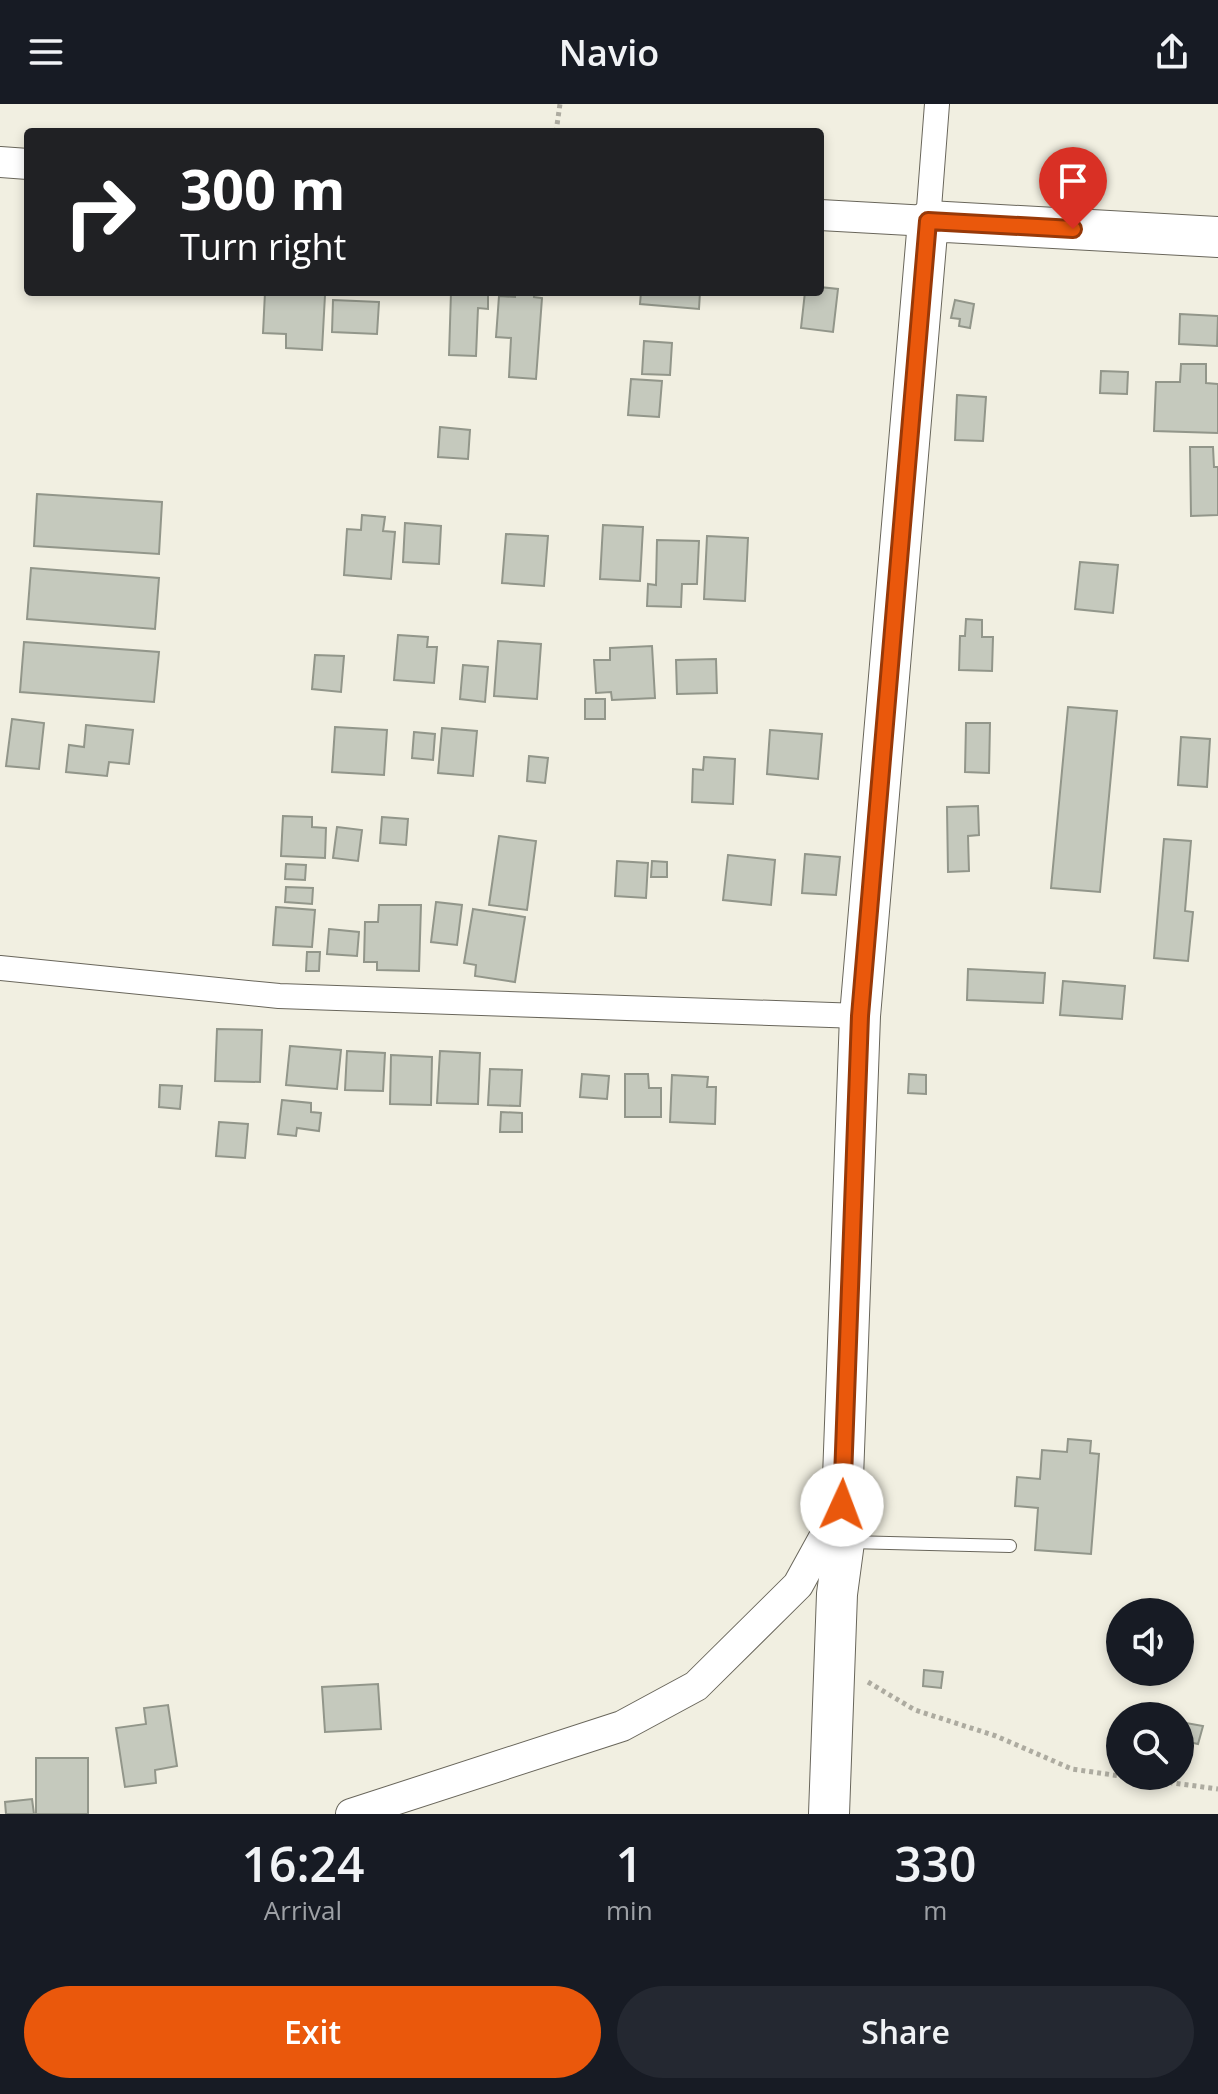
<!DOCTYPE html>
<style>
body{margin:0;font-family:"Open Sans",sans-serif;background:#242831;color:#f1f3f6;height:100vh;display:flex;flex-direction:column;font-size:30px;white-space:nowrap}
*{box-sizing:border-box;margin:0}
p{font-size:26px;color:#9ea1a6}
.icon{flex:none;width:44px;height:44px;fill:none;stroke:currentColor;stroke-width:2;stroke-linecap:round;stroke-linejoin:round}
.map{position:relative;height:1710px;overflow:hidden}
.drawer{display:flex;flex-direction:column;background:#171b24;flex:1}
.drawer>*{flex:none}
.top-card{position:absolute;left:24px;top:24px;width:800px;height:168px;border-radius:8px;box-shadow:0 4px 12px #0003;background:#202124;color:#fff;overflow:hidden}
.controls{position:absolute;left:1106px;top:1494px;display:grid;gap:16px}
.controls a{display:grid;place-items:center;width:88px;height:88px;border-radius:50%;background:#171b24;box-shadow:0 4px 12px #0003;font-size:40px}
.pin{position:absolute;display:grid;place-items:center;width:68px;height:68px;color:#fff;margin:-82px -34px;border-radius:50% 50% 50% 0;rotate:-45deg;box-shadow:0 0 8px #0007}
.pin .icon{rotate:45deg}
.me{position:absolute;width:88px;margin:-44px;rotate:2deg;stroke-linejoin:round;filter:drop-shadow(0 0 6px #0008)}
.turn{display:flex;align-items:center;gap:28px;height:168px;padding:0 24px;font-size:36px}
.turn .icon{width:104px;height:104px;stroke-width:2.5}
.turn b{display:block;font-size:56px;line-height:68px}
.eta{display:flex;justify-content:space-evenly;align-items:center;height:136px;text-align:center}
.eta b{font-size:48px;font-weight:600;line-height:56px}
.action{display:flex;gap:16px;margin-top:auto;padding:16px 24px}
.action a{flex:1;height:92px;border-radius:48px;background:#ea580c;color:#fff;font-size:32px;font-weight:600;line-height:92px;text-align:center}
.action a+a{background:#242831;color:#f1f3f6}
header{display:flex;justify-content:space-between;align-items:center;height:104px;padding:0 24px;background:#171b24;font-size:36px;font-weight:600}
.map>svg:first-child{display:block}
.building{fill:#c5c9bd;stroke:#92968a;stroke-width:2}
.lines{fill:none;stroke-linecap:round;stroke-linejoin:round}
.service-casing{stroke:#69665b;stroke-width:14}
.minor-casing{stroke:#69665b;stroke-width:26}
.tertiary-casing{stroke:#69665b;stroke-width:32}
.trunk-casing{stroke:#69665b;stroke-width:42}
.path{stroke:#adaba0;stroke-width:5;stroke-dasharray:4 4;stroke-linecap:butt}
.service{stroke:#fff;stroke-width:12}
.minor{stroke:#fff;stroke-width:24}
.tertiary{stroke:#fff;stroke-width:30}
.trunk{stroke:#fff;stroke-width:40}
.route-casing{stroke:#983908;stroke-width:20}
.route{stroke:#ea580c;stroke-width:14}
</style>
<header><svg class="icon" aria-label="menu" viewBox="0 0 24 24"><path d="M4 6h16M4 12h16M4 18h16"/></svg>Navio<svg class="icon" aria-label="share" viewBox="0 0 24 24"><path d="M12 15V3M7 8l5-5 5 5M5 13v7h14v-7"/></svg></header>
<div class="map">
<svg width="1218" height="1710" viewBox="0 0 1218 1710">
<rect width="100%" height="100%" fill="#f1efe1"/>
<g class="building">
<path d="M 820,183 L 838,185 L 833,228 L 801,224 L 805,188 L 820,188 Z"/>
<path d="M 265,188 L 325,191 L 322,246 L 286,244 L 286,230 L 263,229 Z"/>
<path d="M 451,188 L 488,188 L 488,205 L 478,204 L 476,252 L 449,251 Z"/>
<path d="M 515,188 L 534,188 L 534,193 L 542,194 L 536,275 L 509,273 L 511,234 L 496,233 L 499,192 L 515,193 Z"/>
<path d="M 641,188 L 700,188 L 699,205 L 640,200 Z"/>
<path d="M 333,196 L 379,198 L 377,230 L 332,228 Z"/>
<path d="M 955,196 L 974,200 L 970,224 L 959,222 L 960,215 L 951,214 Z"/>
<path d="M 1180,210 L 1218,212 L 1217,242 L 1179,240 Z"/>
<path d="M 644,237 L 672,239 L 670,271 L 642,270 Z"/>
<path d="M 1181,260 L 1206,260 L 1206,279 L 1218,280 L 1218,329 L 1154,327 L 1156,278 L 1180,278 Z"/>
<path d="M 1101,267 L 1128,268 L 1127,290 L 1100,289 Z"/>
<path d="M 631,275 L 662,277 L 659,313 L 628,311 Z"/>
<path d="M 957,291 L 986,293 L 983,337 L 955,336 Z"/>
<path d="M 440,323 L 470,326 L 468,355 L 438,353 Z"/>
<path d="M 1190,343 L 1213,343 L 1214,363 L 1218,363 L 1218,411 L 1191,412 Z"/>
<path d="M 37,390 L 162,398 L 159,450 L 34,442 Z"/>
<path d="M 362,411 L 385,413 L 383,427 L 395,428 L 391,475 L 344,471 L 347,425 L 361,426 Z"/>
<path d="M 405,419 L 441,422 L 439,460 L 403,458 Z"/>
<path d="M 603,421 L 643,423 L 640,477 L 600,475 Z"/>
<path d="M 506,430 L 548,432 L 544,482 L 502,479 Z"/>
<path d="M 707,432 L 748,434 L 745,497 L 704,495 Z"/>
<path d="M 657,436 L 699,437 L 697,480 L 682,480 L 681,503 L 647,502 L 648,480 L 656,481 Z"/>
<path d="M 1080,458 L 1118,461 L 1113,509 L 1075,505 Z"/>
<path d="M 31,464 L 159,474 L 155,525 L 27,515 Z"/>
<path d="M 966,515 L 982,516 L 982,533 L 993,533 L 992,567 L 959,566 L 960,532 L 965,532 Z"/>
<path d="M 398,531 L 428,533 L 427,543 L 437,543 L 434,579 L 394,576 Z"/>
<path d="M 498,537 L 541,540 L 537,595 L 494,592 Z"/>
<path d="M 24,538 L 159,548 L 154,598 L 20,588 Z"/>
<path d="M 652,542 L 655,594 L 612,596 L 611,588 L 596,589 L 594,556 L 610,556 L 610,544 Z"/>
<path d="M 315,551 L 344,552 L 341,588 L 312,585 Z"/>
<path d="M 716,555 L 717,589 L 677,590 L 676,556 Z"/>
<path d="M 463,561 L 488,563 L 485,598 L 460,595 Z"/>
<rect x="585" y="595" width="20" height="20"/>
<path d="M 1068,603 L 1117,607 L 1100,788 L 1051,784 Z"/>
<path d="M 12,615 L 44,619 L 39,665 L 6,662 Z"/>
<path d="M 966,619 L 990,619 L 989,669 L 965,668 Z"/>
<path d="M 86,621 L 133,626 L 129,660 L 109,658 L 107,672 L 66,668 L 69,641 L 84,643 Z"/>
<path d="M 335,623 L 387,626 L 384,671 L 332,668 Z"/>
<path d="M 442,624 L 477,627 L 473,672 L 438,669 Z"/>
<path d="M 770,626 L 822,630 L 818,675 L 767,670 Z"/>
<path d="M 414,628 L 435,630 L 433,656 L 412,654 Z"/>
<path d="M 1181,633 L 1210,635 L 1207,683 L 1178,681 Z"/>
<path d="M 529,652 L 548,654 L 545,679 L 527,677 Z"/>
<path d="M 704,653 L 735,655 L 733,700 L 692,698 L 693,665 L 703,666 Z"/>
<path d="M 978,702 L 979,731 L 968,732 L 969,767 L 948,768 L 947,703 Z"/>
<path d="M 283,712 L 312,713 L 312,723 L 326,724 L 325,754 L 281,752 Z"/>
<path d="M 382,713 L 408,715 L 406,741 L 380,739 Z"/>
<path d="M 337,723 L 362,726 L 358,757 L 333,754 Z"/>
<path d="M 499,732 L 536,737 L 527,806 L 489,801 Z"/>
<path d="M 1164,735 L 1191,737 L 1185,807 L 1193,808 L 1188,857 L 1154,854 Z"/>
<path d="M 805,750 L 840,753 L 836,791 L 802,789 Z"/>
<path d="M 728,751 L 775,756 L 771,801 L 723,796 Z"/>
<path d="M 617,757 L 648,759 L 646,794 L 615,792 Z"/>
<path d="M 652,757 L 667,758 L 667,773 L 651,773 Z"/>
<path d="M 286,760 L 306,761 L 305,776 L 285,775 Z"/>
<path d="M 286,783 L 313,784 L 312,800 L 285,798 Z"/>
<path d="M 436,798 L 462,801 L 457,841 L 431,838 Z"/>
<path d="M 379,801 L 421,801 L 419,867 L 377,866 L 377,858 L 364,858 L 365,818 L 378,818 Z"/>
<path d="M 276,803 L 315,806 L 312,843 L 273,841 Z"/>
<path d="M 473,805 L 525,813 L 515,878 L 475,872 L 476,861 L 464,859 Z"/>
<path d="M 329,825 L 359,828 L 357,852 L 327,850 Z"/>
<path d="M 307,848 L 320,848 L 319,867 L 306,867 Z"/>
<path d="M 968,865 L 1045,869 L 1043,899 L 967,896 Z"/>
<path d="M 1063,877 L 1125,882 L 1122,915 L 1060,911 Z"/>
<path d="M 217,925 L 262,926 L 260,978 L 215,977 Z"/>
<path d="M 290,942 L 341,946 L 337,985 L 286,981 Z"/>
<path d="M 347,947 L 385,949 L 383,987 L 345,986 Z"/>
<path d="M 440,947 L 480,949 L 478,1000 L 437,999 Z"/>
<path d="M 391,951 L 432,953 L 431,1001 L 390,1000 Z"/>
<path d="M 490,965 L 522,966 L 520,1002 L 488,1001 Z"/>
<path d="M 582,970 L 609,972 L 607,995 L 580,993 Z"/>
<path d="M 625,970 L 648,970 L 649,984 L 661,984 L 661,1013 L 625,1013 Z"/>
<path d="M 909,970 L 926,971 L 926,990 L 908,989 Z"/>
<path d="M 672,971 L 708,973 L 707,983 L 716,983 L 715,1020 L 670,1018 Z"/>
<path d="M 160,981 L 182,982 L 180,1005 L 159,1003 Z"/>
<path d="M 282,996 L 311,999 L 311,1008 L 321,1009 L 319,1027 L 297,1024 L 296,1032 L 278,1030 Z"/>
<path d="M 501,1008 L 522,1009 L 522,1028 L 500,1028 Z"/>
<path d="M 219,1018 L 248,1020 L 245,1054 L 216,1052 Z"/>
<path d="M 1068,1335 L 1091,1337 L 1090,1349 L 1099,1350 L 1091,1450 L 1035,1446 L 1038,1404 L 1015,1402 L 1017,1373 L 1040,1375 L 1042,1346 L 1067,1348 Z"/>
<path d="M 924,1566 L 943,1568 L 941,1584 L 923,1582 Z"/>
<path d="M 378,1580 L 381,1625 L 325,1628 L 322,1583 Z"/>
<path d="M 168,1601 L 177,1662 L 155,1666 L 156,1679 L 125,1683 L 116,1624 L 146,1620 L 144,1604 Z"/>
<path d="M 1186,1619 L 1203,1622 L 1198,1640 L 1180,1636 L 1180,1623 L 1185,1624 Z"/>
<rect x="36" y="1654" width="52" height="56"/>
<path d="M 32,1695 L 34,1710 L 6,1710 L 5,1698 Z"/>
</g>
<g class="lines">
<defs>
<path id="service" d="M 849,1438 L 1010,1442"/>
<g id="minor">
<path d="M 928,117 L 937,0"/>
<path d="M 0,864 L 279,892 L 860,912"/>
</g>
<g id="tertiary">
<path d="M 0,58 L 28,60"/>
<path d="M 820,111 L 928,117"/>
<path d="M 351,1710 L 622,1622 L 696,1582 L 798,1481 L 842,1401"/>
</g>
<path id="trunk" d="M 829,1710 L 837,1490 L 844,1438 L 842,1401 L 860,912 L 928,117 L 1218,133"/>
</defs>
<use href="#service" class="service-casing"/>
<use href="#minor" class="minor-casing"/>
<use href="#tertiary" class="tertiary-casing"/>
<use href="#trunk" class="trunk-casing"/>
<g class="path">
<path d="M 556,28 L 560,0"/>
<path d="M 868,1578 L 915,1606 L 996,1632 L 1072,1665 L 1120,1672"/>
<path d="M 1121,1672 L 1218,1685"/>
</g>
<use href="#service" class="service"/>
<use href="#minor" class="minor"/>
<use href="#tertiary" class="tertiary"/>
<use href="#trunk" class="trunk"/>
</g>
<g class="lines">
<defs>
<path id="route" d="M 842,1401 L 860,912 L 928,117 L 1073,125"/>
</defs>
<use href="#route" class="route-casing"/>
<use href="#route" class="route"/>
</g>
</svg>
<div class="controls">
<a><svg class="icon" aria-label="sound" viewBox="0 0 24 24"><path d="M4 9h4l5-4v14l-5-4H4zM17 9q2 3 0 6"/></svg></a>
<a><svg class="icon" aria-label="search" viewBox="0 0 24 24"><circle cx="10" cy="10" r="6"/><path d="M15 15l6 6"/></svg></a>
</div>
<div class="pin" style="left:1073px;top:125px;background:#d93025"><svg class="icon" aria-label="arrive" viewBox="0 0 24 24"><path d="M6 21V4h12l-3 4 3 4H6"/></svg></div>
<svg class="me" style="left:842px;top:1401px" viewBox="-20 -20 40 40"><circle r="19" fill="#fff"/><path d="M0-13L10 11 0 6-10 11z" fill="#ea580c"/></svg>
<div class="top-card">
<div class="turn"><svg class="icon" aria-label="right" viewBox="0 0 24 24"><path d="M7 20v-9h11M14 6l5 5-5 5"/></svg><div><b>300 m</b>Turn right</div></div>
</div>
</div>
<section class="drawer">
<div class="eta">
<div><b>16:24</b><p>Arrival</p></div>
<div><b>1</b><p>min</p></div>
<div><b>330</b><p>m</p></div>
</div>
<div class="action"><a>Exit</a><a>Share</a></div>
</section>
